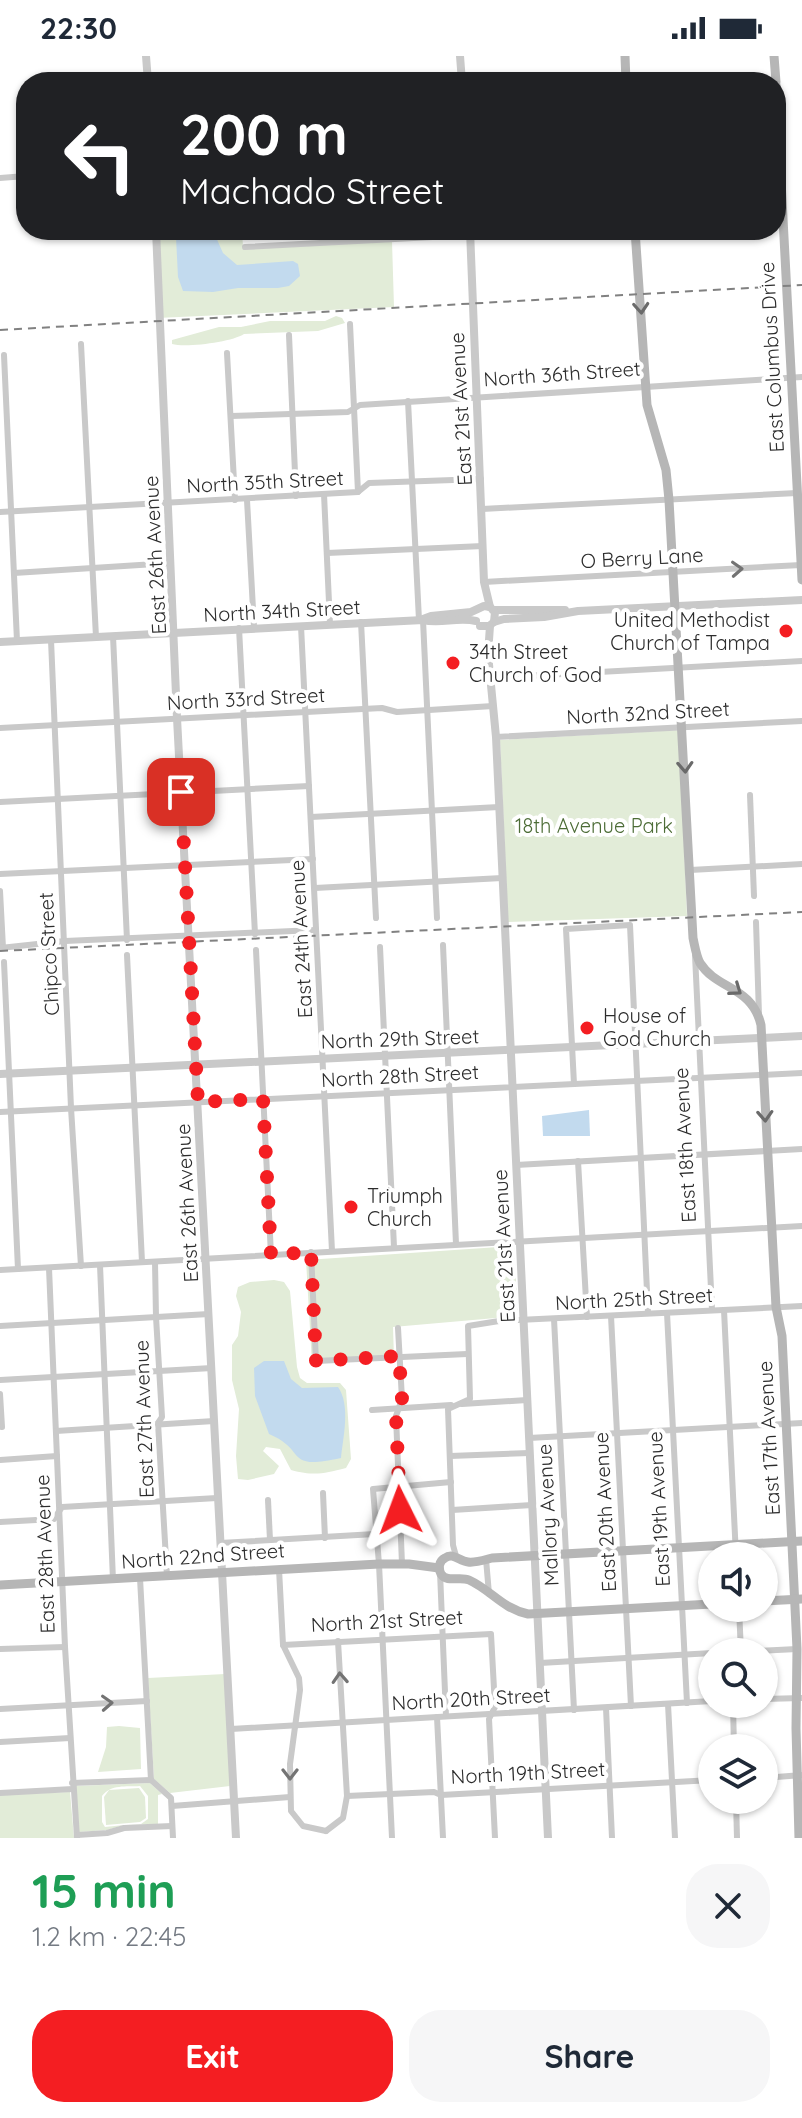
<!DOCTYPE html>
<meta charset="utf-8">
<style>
body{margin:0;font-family:Quicksand,sans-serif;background:#f6f6f7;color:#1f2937;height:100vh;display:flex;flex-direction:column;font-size:30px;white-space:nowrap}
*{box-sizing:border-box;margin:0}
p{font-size:26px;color:#747a83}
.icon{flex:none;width:44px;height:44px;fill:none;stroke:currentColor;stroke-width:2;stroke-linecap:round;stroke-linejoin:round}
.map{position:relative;height:1782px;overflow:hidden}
.side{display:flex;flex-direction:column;background:#fff;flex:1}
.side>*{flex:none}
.banner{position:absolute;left:16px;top:16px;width:770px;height:168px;border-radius:32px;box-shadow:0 2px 6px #0004;background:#202124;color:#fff;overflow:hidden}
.buttons{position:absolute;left:698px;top:1486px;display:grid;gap:16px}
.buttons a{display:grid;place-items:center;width:80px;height:80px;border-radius:50%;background:#fff;box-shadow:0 2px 6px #0004;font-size:40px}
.pin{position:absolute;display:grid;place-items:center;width:68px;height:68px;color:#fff;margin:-34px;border-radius:16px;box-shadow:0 4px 12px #0006}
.me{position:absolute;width:88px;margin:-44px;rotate:357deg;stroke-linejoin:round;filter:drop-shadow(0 0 6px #0008)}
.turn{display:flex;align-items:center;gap:28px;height:168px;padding:0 32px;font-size:36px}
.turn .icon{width:104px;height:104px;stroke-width:2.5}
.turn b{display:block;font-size:56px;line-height:68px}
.round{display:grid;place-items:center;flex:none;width:84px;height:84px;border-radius:32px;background:#f6f6f7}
.headline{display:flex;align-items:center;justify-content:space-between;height:136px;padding:0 32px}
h1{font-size:48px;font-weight:700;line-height:60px;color:#1e9e55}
.action{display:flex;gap:16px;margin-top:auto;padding:16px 32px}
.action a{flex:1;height:92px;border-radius:32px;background:#f41e22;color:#fff;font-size:32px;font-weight:700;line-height:92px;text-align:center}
.action a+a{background:#f6f6f7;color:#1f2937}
.status{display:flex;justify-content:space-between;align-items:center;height:56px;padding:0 40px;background:#fff;direction:ltr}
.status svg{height:22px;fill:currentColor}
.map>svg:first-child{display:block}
.green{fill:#e2ecd8}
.water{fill:#c2daee}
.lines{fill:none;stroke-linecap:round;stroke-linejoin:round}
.minor{stroke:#c9c9c9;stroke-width:6}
.tertiary{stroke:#c9c9c9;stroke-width:8}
.secondary{stroke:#b6b6b6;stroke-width:9}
.rail{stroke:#818181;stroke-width:2;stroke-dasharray:8 6;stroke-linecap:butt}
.oneway{stroke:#6a6a6a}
.oneway2{stroke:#737373}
.route{stroke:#f41e22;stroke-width:14;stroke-dasharray:0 25.2}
.poi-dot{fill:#f41e22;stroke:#fff;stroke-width:3}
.labels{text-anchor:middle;stroke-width:8;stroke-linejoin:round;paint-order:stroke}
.street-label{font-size:20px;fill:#2c2c2c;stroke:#fff}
.poi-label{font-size:20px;fill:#2c2c2c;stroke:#fff;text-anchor:start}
.park-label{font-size:20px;fill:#4c6c36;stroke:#fff}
</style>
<div class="status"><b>22:30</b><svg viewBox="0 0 49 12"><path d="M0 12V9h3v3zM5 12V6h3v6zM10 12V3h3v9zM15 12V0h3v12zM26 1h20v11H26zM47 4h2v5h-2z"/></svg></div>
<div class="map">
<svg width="802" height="1782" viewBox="0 0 802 1782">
<rect width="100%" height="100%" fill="#fff"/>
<g class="green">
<path d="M 153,174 L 242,174 L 243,191 L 392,185 L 394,251 L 157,262 Z"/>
<path d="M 336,260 L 342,262 L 345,267 L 318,275 L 244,278 C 232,286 186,292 172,288 L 172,284 L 219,271 L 241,271 L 270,265 L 325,265 Z"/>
<path d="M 679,674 L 687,860 L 508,866 L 500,684 Z"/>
<path d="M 514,1190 L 518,1260 L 393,1271 L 394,1303 L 312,1308 L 306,1204 Z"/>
<path d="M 274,1224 L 284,1226 L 290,1235 L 297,1311 L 300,1322 L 307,1327 L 340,1327 L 346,1334 L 351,1403 L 346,1412 C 323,1418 314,1420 291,1414 L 280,1393 L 266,1391 L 263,1395 L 279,1410 L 274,1418 L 248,1424 L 238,1423 L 236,1400 L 239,1353 L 232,1324 L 232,1289 L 238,1280 L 241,1256 L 236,1240 L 238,1231 L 250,1226 Z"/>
<path d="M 225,1618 L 230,1730 L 170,1737 L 154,1723 L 148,1622 Z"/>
<path d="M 119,1670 L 140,1672 L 141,1713 L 98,1716 L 106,1691 L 107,1671 Z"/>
<path d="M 150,1727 L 162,1738 L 158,1739 L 158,1768 L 126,1769 L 141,1768 L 148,1763 L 148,1740 L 140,1730 C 126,1731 111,1728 102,1740 L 102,1766 L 105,1771 L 124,1769 L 107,1774 L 79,1776 L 76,1730 Z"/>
<path d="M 139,1732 L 145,1741 L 146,1762 L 140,1766 L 106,1769 L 104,1741 L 109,1734 Z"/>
<path d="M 70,1736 L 74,1782 L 0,1782 L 0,1739 Z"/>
</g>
<g class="water">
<path d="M 211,177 L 215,179 L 223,197 L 237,209 L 293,205 L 298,208 L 300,220 L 289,230 L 278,232 L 238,232 L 213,236 L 183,235 L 178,221 L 176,181 Z"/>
<path d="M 589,1054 L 590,1080 L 543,1080 L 542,1060 Z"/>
<path d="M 264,1305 L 284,1305 L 291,1323 L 302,1332 L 338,1331 C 351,1349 343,1382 341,1402 C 283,1415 308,1394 269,1378 L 255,1340 L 254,1312 Z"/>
</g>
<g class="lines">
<g class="minor">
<path d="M 0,122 L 26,120"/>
<path d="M 245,191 L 470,179"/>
<path d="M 350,268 L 358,436"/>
<path d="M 289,279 L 296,440"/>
<path d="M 81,288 L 96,581"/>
<path d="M 227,297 L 235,444"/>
<path d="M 4,299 L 17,585"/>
<path d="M 408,345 L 419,564"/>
<path d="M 231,360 L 348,356 L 360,349 L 802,321"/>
<path d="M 324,438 L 330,568"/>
<path d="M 247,444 L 254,571"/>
<path d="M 482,453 L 797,437"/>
<path d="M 0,456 L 358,436 L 369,427 L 481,423"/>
<path d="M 327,497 L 483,490"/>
<path d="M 14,517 L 171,507"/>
<path d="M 484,526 L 801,509"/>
<path d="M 423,564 L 437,862"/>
<path d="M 361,566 L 376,862"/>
<path d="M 301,570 L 332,1195"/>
<path d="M 239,572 L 255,878"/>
<path d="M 113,580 L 127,884"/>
<path d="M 51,584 L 71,1052 L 81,1210"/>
<path d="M 491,622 L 802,605"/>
<path d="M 0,672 L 382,652 L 397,656 L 493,650"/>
<path d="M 496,681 L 802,665"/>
<path d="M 750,739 L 754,840"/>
<path d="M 0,746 L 309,730"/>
<path d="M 311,761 L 499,751"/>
<path d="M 690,814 L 802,808"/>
<path d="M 0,818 L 313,803"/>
<path d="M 315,832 L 502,822"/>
<path d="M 0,835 L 3,892"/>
<path d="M 756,866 L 759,959"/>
<path d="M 443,889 L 456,1188"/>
<path d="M 380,891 L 394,1191"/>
<path d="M 0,892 L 65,885 L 315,874"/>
<path d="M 256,894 L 271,1199"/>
<path d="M 127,899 L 142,1206"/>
<path d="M 695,899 L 712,1254"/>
<path d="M 4,906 L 18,1213"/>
<path d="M 574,1028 L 566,873 L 630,869 L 648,1257"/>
<path d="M 0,1056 L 802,1017"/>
<path d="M 578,1105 L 587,1261"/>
<path d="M 516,1109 L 802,1093"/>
<path d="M 311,1196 L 316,1305 L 467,1298"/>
<path d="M 155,1206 L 156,1261 L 162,1361 L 158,1367 L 167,1520"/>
<path d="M 100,1209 L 113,1524"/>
<path d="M 49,1212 L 65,1591 L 77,1782"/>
<path d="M 0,1214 L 802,1170"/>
<path d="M 724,1254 L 736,1500"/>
<path d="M 667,1257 L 687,1647"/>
<path d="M 611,1260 L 631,1650"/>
<path d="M 554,1263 L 574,1654"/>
<path d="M 0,1270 L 209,1258"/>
<path d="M 398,1272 L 402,1343 L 396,1360 L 402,1508"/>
<path d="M 0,1324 L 212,1312"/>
<path d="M 0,1338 L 2,1371"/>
<path d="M 462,1348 L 527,1344"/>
<path d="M 372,1354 L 451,1349"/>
<path d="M 56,1375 L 214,1365"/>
<path d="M 529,1382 L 802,1367"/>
<path d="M 450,1400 L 529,1397"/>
<path d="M 0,1404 L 57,1400"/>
<path d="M 323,1437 L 325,1482"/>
<path d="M 268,1444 L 270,1484"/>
<path d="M 452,1454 L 532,1449"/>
<path d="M 0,1466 L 54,1463 L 62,1451 L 217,1442"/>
<path d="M 220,1487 L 375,1478"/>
<path d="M 456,1500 L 453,1489 L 448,1353 L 470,1343 L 468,1270 L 499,1265 L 802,1250"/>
<path d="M 486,1503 L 489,1538"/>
<path d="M 279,1513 L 283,1589 L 299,1622 L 300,1634 L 290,1708 L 291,1755 L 303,1770 L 326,1775"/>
<path d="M 440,1516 L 446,1660"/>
<path d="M 140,1522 L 151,1724 L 171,1742 L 173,1782"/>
<path d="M 739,1552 L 741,1596"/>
<path d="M 283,1589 L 491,1578 L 495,1651 L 489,1663 L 495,1782"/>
<path d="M 0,1593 L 65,1591"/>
<path d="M 739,1596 L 797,1593"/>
<path d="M 540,1607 L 712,1597"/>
<path d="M 764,1643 L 802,1642"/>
<path d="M 668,1648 L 675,1782"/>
<path d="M 733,1648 L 734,1692"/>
<path d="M 606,1652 L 612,1782"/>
<path d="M 0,1653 L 147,1645"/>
<path d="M 437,1661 L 443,1782"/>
<path d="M 231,1673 L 712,1645"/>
<path d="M 0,1686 L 70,1682"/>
<path d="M 764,1722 L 802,1719"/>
<path d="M 72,1727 L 151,1724"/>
<path d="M 0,1737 L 73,1733"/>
<path d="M 347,1740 L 434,1736 L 441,1739 L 712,1724"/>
<path d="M 736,1744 L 737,1782"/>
<path d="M 172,1750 L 290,1741"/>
<path d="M 326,1775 L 343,1762 L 347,1740 L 338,1585"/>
<path d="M 77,1779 L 107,1777 L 124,1772 L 172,1770"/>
<path d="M 392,1782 L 379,1508 L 373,1433 L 451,1426"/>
</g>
<g class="tertiary">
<path d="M 146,0 L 148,26"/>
<path d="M 460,0 L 462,26"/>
<path d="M 156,174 L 177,662 L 236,1782"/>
<path d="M 470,174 L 484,526 L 490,551"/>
<path d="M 493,554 L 565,554"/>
<path d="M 423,563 L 431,560 L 471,556 L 484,550 L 490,551 L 495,556 L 494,566 L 489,570 L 480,570"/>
<path d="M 494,566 L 504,563 L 544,561 L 578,555 L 802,544"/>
<path d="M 490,570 L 488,598 L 496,681 L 548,1782"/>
<path d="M 0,586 L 423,564 C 440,568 458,561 476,565"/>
<path d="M 0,1018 L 802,980"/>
</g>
<g class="secondary">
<path d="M 625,0 L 626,26"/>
<path d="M 774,0 L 776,26"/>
<path d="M 776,29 L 802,524"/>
<path d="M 635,174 L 647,349 L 666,414 L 669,444 L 693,882 C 695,891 696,899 700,907 C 717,934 752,930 761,969 L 776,1251 L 782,1280 L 797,1593 L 796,1672 L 799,1782"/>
<path d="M 0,1529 L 379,1508 L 409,1508 L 439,1512"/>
<path d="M 764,1545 L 802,1543"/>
<path d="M 712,1548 L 528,1558 C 503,1553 491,1534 469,1524 C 460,1520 447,1527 441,1518 C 438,1512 439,1505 445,1502 C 453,1496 459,1505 468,1506 C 476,1507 484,1504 492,1502 L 802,1485"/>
</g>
<g class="rail">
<path d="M 0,274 L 802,229"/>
<path d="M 0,895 L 802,856"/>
</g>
</g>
<defs><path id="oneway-chevron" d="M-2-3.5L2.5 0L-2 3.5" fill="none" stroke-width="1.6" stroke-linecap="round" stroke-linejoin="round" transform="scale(2)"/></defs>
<g class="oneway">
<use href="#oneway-chevron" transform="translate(641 252) rotate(86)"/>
<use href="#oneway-chevron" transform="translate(685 711) rotate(87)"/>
<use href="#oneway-chevron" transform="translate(736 934) rotate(35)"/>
<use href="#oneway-chevron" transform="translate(765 1060) rotate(87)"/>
</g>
<g class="oneway2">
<use href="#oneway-chevron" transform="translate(737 513) rotate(-3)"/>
<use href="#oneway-chevron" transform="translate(340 1622) rotate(-93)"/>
<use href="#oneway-chevron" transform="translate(107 1647) rotate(-3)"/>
<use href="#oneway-chevron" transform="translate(290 1718) rotate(90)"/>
</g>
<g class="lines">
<path class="route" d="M 181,736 L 198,1046 L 263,1043 L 271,1199 L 311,1196 L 316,1305 L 399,1300 L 402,1343 L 396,1360 L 400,1454"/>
</g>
<g class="poi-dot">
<circle cx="786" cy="575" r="8"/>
<circle cx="453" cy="607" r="8"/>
<circle cx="587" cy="972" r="8"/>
<circle cx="351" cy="1151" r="8"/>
</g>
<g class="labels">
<g class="street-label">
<text transform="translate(772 301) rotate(-93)" y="7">East Columbus Drive</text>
<text transform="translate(562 318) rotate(-4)" y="7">North 36th Street</text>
<text transform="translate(461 353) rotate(-93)" y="7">East 21st Avenue</text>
<text transform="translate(265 426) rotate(-3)" y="7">North 35th Street</text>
<text transform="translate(155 499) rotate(-93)" y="7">East 26th Avenue</text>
<text transform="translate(642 502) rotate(-3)" y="7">O Berry Lane</text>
<text transform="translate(282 555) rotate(-3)" y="7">North 34th Street</text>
<text transform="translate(246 643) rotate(-3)" y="7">North 33rd Street</text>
<text transform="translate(648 657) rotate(-3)" y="7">North 32nd Street</text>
<text transform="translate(301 883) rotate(-93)" y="7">East 24th Avenue</text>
<text transform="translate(49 898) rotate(-93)" y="7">Chipco Street</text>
<text transform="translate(400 983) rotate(-2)" y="7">North 29th Street</text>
<text transform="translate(400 1020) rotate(-3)" y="7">North 28th Street</text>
<text transform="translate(685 1089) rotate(-93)" y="7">East 18th Avenue</text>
<text transform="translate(187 1147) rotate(-93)" y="7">East 26th Avenue</text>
<text transform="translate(504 1190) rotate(-93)" y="7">East 21st Avenue</text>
<text transform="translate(634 1243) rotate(-3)" y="7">North 25th Street</text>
<text transform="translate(144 1363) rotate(-92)" y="7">East 27th Avenue</text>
<text transform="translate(769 1382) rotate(-93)" y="7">East 17th Avenue</text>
<text transform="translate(659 1453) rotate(-93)" y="7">East 19th Avenue</text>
<text transform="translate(605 1456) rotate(-93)" y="7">East 20th Avenue</text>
<text transform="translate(548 1459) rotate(-93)" y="7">Mallory Avenue</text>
<text transform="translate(45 1498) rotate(-92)" y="7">East 28th Avenue</text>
<text transform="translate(203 1500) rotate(-4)" y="7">North 22nd Street</text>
<text transform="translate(387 1565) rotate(-3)" y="7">North 21st Street</text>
<text transform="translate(471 1643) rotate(-3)" y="7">North 20th Street</text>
<text transform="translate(528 1717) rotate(-3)" y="7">North 19th Street</text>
</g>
<g class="poi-label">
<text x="770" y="571" text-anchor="end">United Methodist<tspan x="770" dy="23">Church of Tampa</tspan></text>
<text x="469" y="603">34th Street<tspan x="469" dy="23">Church of God</tspan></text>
<text x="603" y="967">House of<tspan x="603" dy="23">God Church</tspan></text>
<text x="367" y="1147">Triumph<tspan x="367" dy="23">Church</tspan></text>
</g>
<g class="park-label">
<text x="594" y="777">18th Avenue Park</text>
</g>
</g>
</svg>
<div class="buttons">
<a><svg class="icon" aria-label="sound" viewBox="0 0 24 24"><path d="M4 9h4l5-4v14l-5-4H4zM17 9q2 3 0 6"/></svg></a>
<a><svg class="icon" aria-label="search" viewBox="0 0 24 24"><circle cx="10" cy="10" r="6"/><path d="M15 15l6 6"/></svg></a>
<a><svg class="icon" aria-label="layers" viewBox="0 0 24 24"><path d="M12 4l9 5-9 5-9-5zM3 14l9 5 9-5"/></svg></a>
</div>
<div class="pin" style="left:181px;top:736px;background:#d93025"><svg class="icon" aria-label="arrive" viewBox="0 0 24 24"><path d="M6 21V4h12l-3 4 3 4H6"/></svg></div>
<svg class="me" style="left:400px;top:1454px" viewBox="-20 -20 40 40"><path d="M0-17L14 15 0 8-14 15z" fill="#f41e22" stroke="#fff" stroke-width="4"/></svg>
<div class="banner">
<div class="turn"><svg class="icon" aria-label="left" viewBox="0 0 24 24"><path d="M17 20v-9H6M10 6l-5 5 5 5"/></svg><div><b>200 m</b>Machado Street</div></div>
</div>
</div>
<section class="side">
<div class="headline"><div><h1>15 min</h1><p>1.2 km · 22:45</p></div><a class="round"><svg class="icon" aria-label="close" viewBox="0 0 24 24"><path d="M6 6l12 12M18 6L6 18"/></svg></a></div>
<div class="action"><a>Exit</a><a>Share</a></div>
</section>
